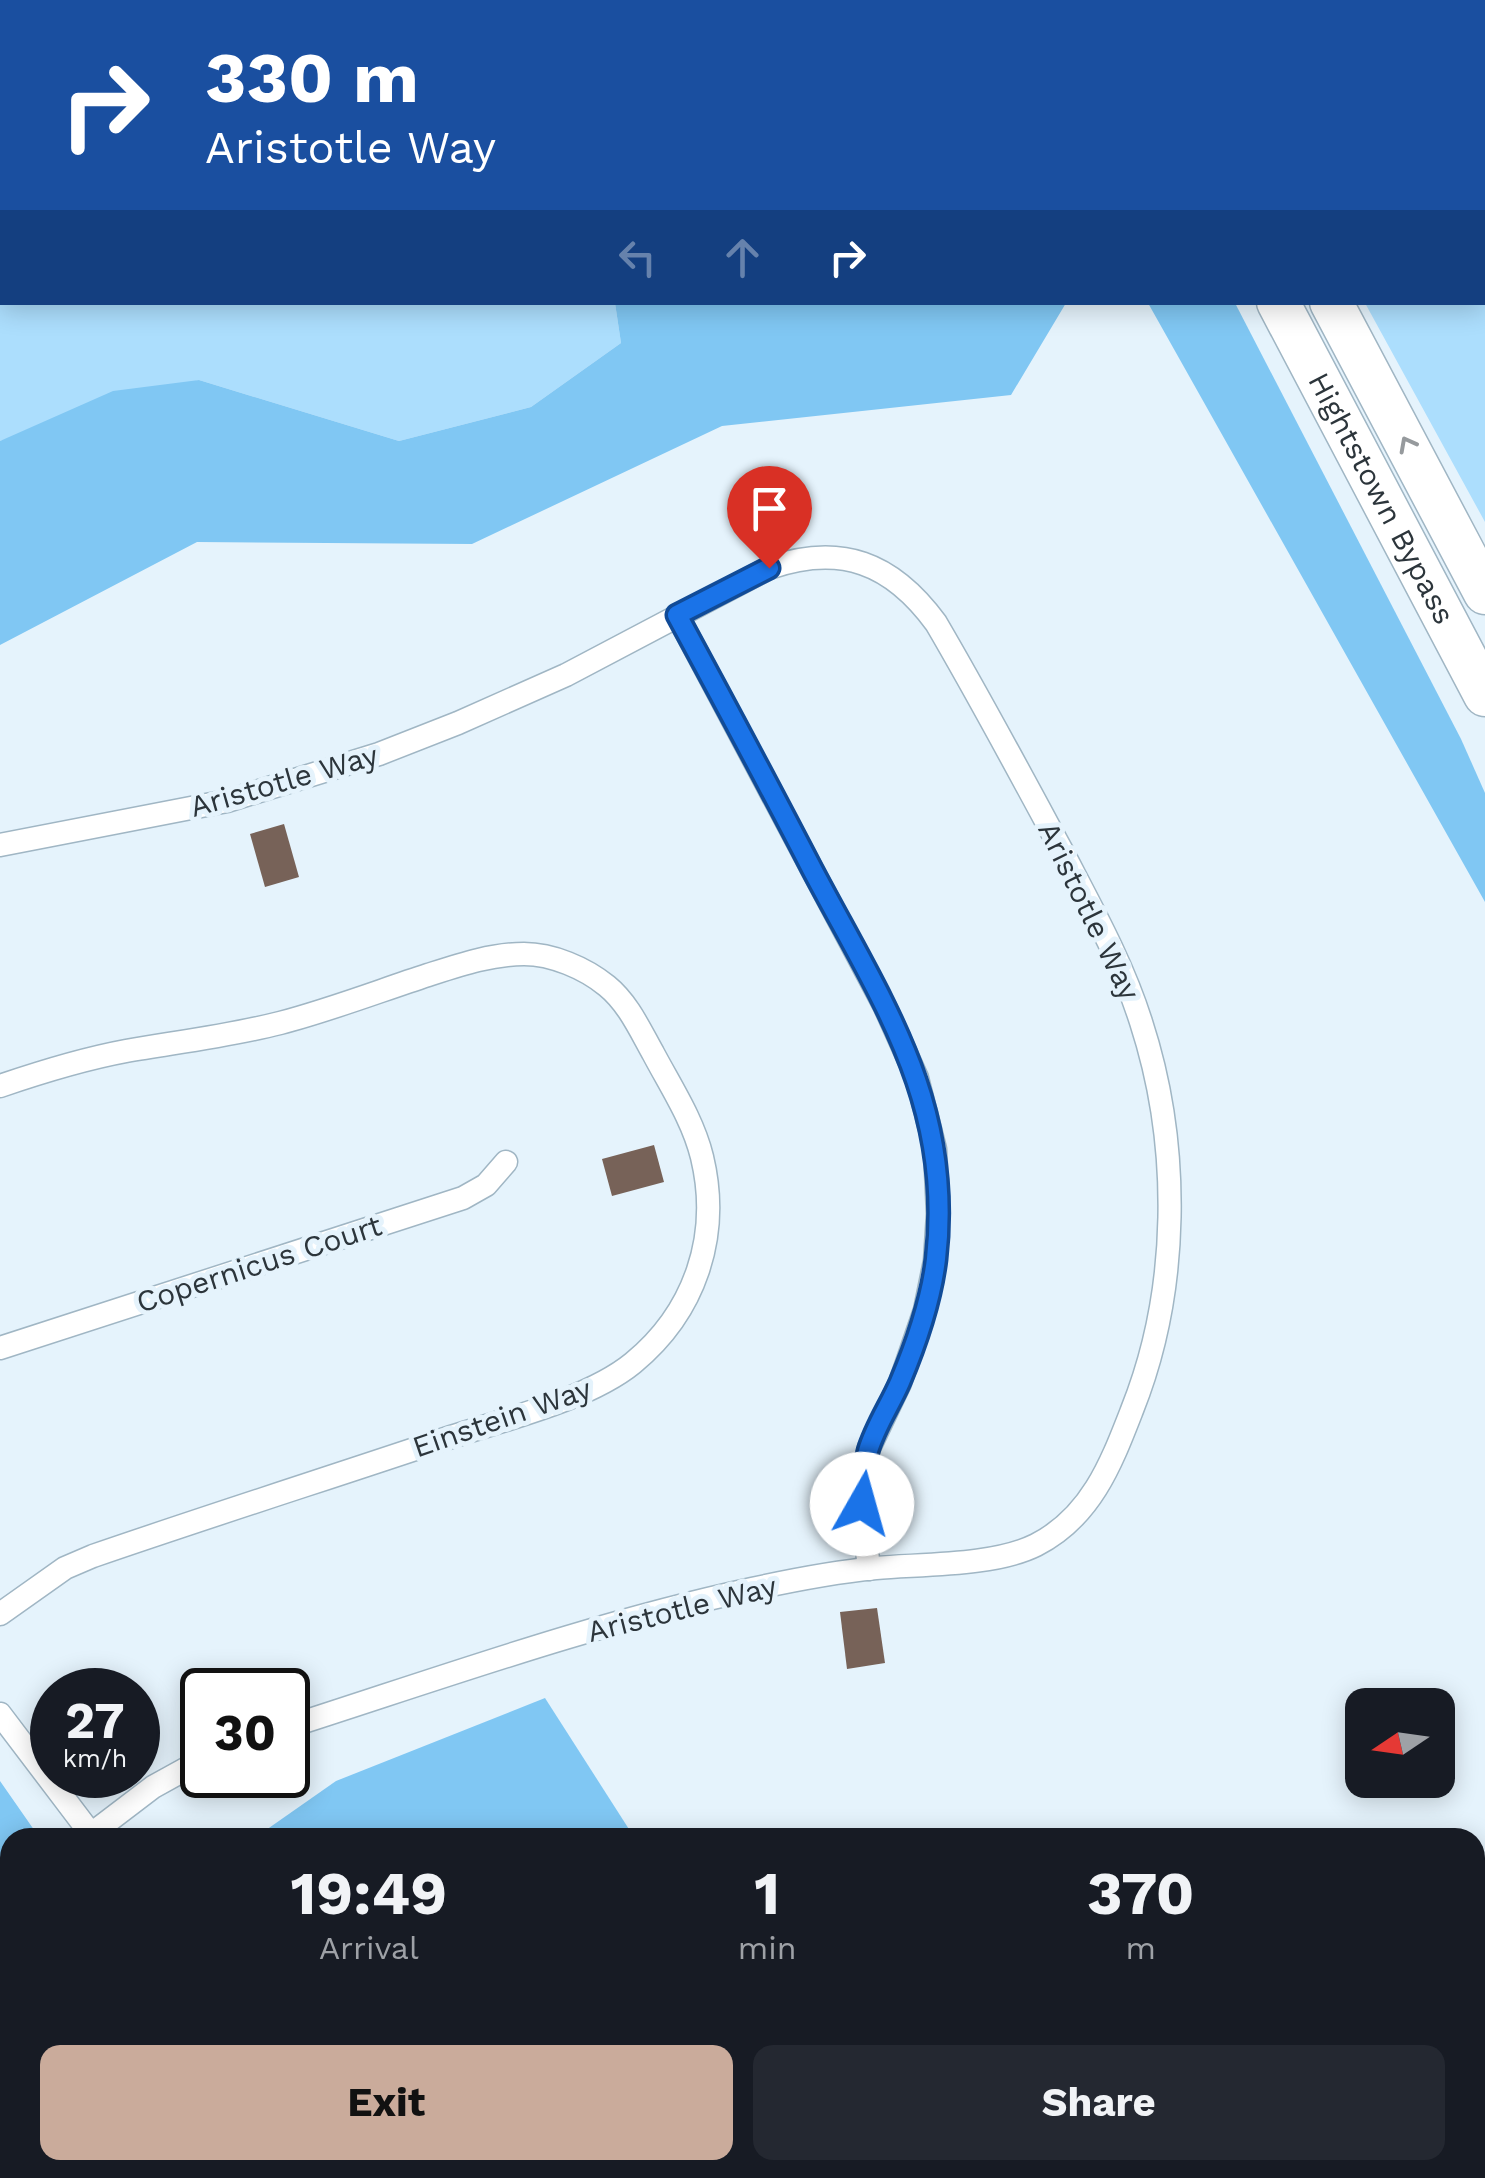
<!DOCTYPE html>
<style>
body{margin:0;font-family:"Work Sans",sans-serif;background:#242831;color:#f1f3f6;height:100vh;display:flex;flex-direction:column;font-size:38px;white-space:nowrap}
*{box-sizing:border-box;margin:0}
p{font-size:32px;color:#9ea1a6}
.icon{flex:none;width:55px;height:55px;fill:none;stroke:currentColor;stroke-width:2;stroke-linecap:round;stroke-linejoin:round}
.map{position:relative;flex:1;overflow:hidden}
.sheet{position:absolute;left:0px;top:1828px;width:1485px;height:352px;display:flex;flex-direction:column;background:#171b24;border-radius:30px 30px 0 0;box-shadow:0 5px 25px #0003}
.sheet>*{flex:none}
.guide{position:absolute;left:0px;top:0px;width:1485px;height:305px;box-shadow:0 5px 25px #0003;background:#1a4fa0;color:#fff;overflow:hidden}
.needle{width:65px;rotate:257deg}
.controls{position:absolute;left:1345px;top:1688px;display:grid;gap:20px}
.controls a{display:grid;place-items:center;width:110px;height:110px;border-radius:20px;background:#171b24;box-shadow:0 5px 25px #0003;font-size:50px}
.speed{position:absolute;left:30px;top:1668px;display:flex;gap:20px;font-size:50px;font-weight:700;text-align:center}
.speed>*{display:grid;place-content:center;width:130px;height:130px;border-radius:50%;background:#171b24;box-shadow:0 5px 25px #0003;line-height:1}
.speed small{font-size:25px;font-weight:400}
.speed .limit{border:5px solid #111;border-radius:15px;background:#fff;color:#111}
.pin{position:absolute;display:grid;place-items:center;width:85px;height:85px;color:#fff;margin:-102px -42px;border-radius:50% 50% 50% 0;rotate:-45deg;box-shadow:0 0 10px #0007}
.pin .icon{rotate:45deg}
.me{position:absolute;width:110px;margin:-55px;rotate:7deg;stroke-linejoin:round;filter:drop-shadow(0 0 8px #0008)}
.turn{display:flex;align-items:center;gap:35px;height:210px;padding:0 40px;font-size:45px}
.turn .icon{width:130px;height:130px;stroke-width:2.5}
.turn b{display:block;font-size:70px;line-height:85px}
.lanes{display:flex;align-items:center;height:95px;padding:0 40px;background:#0003;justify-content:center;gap:50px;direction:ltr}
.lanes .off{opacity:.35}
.eta{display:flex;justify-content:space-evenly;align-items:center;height:170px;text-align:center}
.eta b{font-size:60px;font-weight:700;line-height:70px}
.primary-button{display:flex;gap:20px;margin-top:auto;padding:20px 40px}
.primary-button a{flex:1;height:115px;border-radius:20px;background:#caab9b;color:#111;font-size:40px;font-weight:700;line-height:115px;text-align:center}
.primary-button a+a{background:#242831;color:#f1f3f6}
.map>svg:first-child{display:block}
.green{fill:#acdefd}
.forest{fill:#80c7f3}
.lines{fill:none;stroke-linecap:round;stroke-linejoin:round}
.stream{stroke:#65abd6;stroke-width:6}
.building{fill:#776258}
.street-casing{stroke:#a0b6c4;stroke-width:25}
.secondary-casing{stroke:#a0b6c4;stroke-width:35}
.highway-casing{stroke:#a0b6c4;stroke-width:45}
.street{stroke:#fff;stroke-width:22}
.secondary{stroke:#fff;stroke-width:32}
.highway{stroke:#fff;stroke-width:42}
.oneway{stroke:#969a9d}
.route-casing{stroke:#114b97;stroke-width:25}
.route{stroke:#1a73e8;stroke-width:18}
.labels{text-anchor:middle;stroke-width:10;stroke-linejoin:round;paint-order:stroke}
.street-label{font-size:30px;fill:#2c353b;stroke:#e5f3fc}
</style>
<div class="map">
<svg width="1485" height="2178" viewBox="0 0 1485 2178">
<rect width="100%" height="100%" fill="#e5f3fc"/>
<g class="green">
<path d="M 337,0 L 609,0 L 610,2 L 334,2 Z"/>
<path d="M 1204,0 L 1485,0 L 1485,522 L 1365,303 L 1482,302 L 1482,2 L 1205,2 Z"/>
<path d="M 2,190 L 2,302 L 615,303 L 621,343 L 531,407 L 399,441 L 199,380 L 0,441 L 0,191 Z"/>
</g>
<g class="forest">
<path d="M 609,0 L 1077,0 L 1078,2 L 610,2 Z"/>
<path d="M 615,303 L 1066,303 L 1011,395 L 722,426 L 472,544 L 197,542 L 0,645 L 0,441 L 113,391 L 199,380 L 399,441 L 531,407 L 621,343 Z"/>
<path d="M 1148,303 L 1235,303 L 1461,739 L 1485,793 L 1485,902 Z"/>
<path d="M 545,1698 L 634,1837 L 256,1837 L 336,1781 Z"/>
<path d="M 0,1781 L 39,1837 L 10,1838 L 10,2041 L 0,2053 Z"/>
</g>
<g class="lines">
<g class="stream">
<path d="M 549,2 L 553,0"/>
<path d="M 0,302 L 2,302"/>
</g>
</g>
<g class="building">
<path d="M 284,824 L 299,877 L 265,887 L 250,834 Z"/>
<path d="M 654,1145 L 664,1182 L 612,1196 L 602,1159 Z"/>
<path d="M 877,1608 L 885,1663 L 847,1669 L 840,1612 Z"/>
</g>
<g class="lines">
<defs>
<g id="street">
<path d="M 677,615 L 885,1007 L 917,1078 L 935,1149 L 938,1214 L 935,1261 L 925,1310 L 900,1383 L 869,1448 L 863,1477 L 862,1504 L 869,1569"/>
<path d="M 0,845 L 227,801 L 379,754 L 458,723 L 566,675 L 769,568 C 841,543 892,563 936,623 C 980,698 1021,775 1062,851 C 1091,907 1122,962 1141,1022 C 1181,1145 1180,1290 1132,1410 C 1111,1464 1091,1517 1036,1545 C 994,1566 923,1564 876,1568 C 835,1572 793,1580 752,1589 C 594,1623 441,1678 288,1727"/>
<path d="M 0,1086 C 41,1072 83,1059 126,1051 C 178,1042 229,1036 280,1023 C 330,1010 379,991 428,975 C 459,965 491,954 524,954 C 552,954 585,968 607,986 C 628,1003 640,1030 653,1053 C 671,1087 693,1120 702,1157 C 721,1236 695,1312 633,1363 C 589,1399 506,1419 451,1437 C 332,1477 212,1515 93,1556 L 65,1568 L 0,1614"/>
<path d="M 0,1348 L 463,1198 L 486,1185 L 506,1162"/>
<path d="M 0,1714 L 94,1838"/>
<path d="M 90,1835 L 153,1787 L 202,1760"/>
<path d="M 0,2130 L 10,2110"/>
<path d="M 240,2170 L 245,2178"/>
<path d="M 332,2170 L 339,2178"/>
<path d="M 363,2170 L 371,2178"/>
</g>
<g id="secondary">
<path d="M 1475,2050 L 1485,2044"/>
<path d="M 1256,2178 L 1269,2170"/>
</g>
<g id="highway">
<path d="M 1120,0 L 1121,2"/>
<path d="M 1172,0 L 1173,2"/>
<path id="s1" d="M 1278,302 L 1485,695"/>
<path d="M 1331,302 L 1485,593"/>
</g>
</defs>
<use href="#street" class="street-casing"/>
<use href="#secondary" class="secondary-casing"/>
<use href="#highway" class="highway-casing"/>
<use href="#street" class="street"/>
<use href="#secondary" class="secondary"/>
<use href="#highway" class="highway"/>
</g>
<defs><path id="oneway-chevron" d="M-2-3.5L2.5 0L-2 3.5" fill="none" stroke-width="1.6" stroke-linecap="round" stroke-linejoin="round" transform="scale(2.5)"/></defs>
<use class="oneway" href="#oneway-chevron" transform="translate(1407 444) rotate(-118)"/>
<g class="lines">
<defs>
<path id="route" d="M 769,568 L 677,615 C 723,700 768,784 812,869 C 881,1000 954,1103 936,1259 C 931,1301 916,1344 900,1382 C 890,1405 875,1427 868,1451 C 863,1469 863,1486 862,1504"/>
</defs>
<use href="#route" class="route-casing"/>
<use href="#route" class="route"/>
</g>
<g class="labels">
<g class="street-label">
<text dy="10" stroke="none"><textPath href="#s1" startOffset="222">Hightstown Bypass</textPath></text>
<text transform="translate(284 781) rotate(-16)" y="10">Aristotle Way</text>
<text transform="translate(1089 911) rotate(64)" y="10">Aristotle Way</text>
<text transform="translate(259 1264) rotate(-18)" y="10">Copernicus Court</text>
<text transform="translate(502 1418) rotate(-19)" y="10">Einstein Way</text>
<text transform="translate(682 1609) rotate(-14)" y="10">Aristotle Way</text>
</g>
</g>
</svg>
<div class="controls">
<a><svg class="needle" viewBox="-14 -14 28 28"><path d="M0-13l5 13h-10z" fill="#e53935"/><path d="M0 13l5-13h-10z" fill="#9ea1a6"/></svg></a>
</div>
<div class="speed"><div>27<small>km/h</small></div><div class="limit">30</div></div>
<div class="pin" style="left:769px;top:568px;background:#d93025"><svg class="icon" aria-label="arrive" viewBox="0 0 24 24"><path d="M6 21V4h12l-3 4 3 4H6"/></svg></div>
<svg class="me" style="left:862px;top:1504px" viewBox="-20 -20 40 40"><circle r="19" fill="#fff"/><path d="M0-13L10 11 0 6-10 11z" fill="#1a73e8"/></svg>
<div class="guide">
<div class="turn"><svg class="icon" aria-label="right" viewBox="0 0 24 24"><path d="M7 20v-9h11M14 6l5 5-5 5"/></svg><div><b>330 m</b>Aristotle Way</div></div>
<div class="lanes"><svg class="icon off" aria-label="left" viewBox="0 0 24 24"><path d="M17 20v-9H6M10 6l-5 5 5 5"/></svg><svg class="icon off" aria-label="ahead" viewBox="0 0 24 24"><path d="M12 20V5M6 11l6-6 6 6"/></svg><svg class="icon" aria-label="right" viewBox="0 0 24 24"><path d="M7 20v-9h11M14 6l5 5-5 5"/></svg></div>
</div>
<section class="sheet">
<div class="eta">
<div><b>19:49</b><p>Arrival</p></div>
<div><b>1</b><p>min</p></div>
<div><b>370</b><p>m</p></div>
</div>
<div class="primary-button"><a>Exit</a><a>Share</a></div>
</section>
</div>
